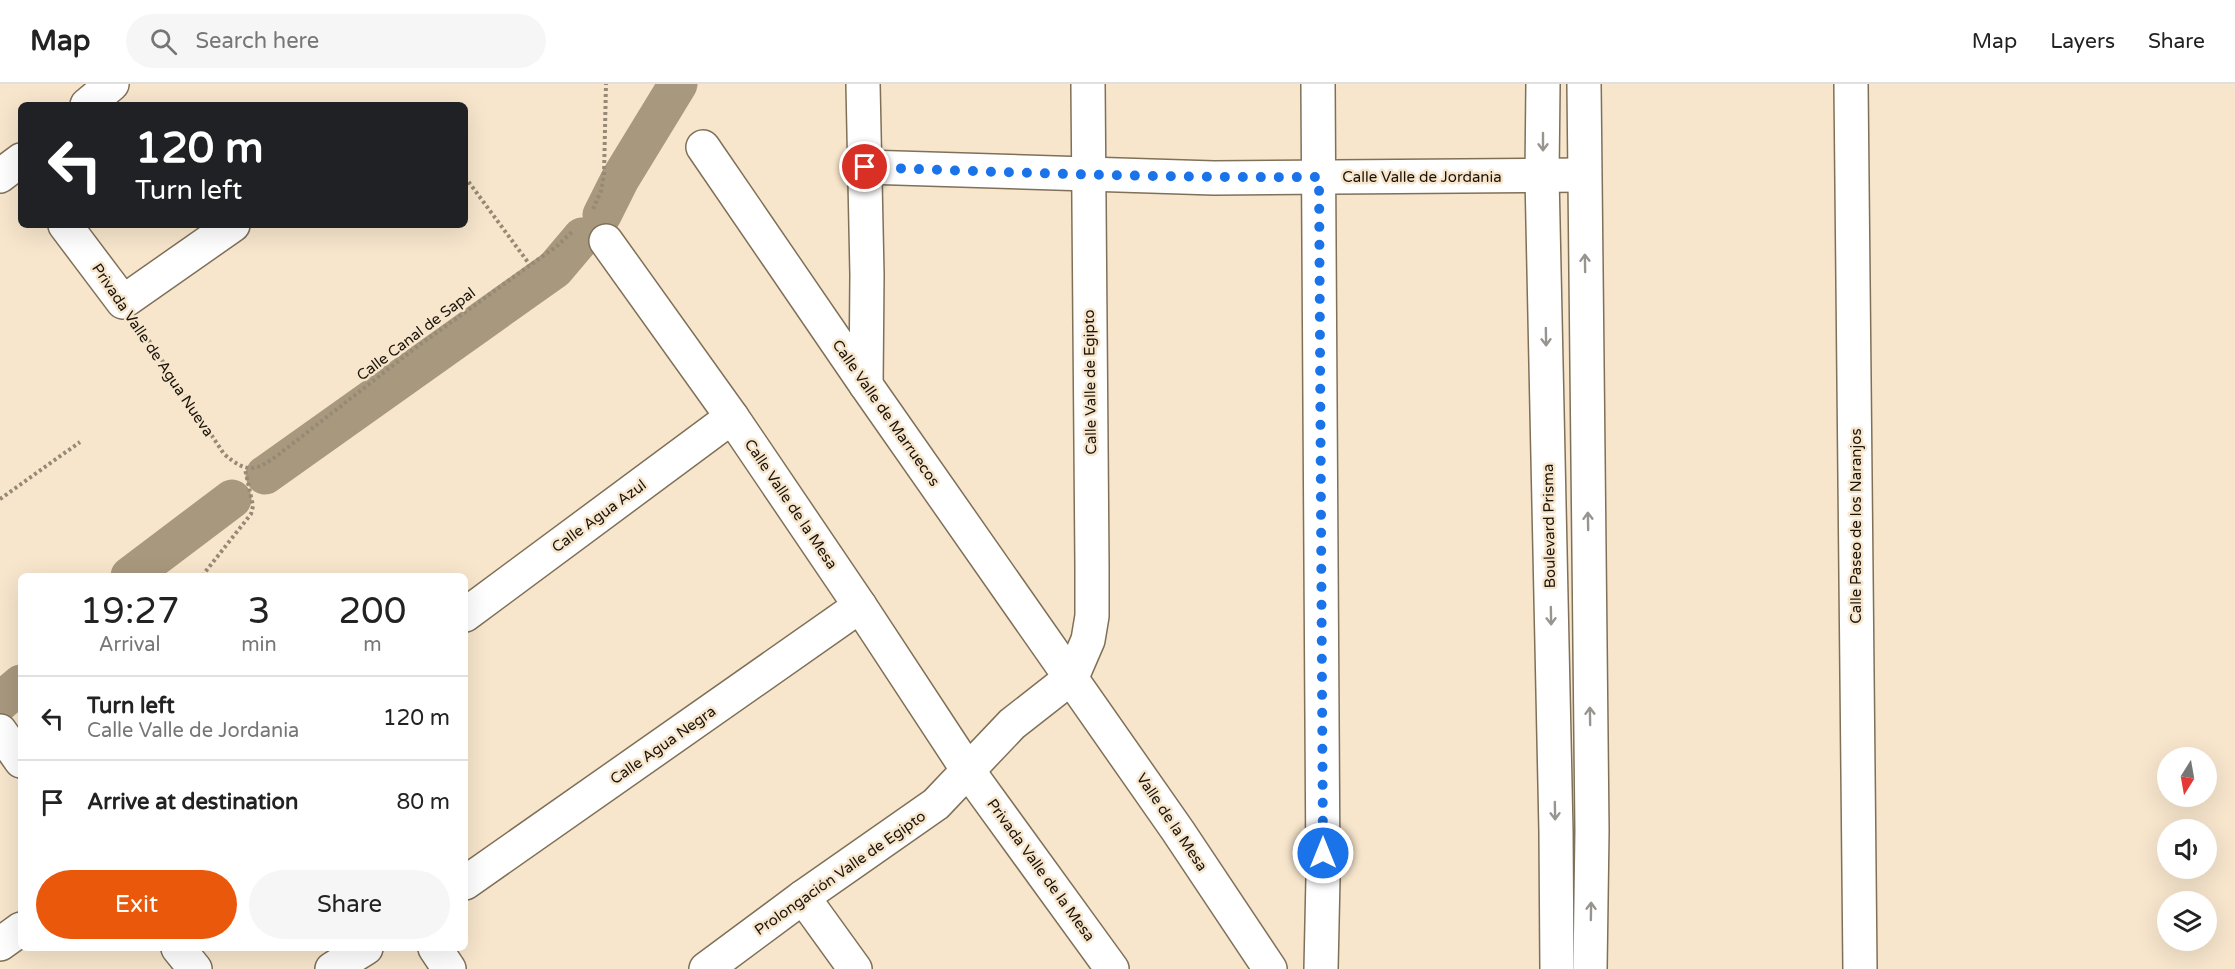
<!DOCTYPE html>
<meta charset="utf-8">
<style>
body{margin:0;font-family:"Varela Round",sans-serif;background:#f6f6f6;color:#222;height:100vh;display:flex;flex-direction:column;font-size:22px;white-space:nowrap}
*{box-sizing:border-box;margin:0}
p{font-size:20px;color:#767676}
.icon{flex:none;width:33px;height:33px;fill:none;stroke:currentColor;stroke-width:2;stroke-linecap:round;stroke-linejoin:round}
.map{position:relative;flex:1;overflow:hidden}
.details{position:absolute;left:18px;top:489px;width:450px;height:378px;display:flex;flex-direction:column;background:#fff;border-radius:9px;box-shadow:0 6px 24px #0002}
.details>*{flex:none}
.guide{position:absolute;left:18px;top:18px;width:450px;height:126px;border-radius:9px;box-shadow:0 6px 24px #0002;background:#202124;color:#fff;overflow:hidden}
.needle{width:39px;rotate:191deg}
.controls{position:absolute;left:2157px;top:663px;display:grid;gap:12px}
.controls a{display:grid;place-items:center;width:60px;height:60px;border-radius:50%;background:#fff;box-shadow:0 6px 24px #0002;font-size:30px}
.pin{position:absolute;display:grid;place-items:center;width:51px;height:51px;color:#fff;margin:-26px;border:3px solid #fff;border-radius:50%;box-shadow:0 2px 6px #0007}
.me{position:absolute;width:66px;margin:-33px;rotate:0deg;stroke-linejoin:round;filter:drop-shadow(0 0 4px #0008)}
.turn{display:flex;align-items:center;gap:21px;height:126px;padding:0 18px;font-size:27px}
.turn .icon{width:78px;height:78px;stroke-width:2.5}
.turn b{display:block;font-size:42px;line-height:51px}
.eta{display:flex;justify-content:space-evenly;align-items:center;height:102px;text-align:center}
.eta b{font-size:36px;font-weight:600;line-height:42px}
.button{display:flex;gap:12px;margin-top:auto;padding:12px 18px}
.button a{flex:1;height:69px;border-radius:36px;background:#ea580c;color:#fff;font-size:24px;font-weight:600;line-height:69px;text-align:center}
.button a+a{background:#f6f6f6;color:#222}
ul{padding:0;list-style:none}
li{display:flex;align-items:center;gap:18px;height:84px;padding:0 18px;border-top:2px solid #e0e0e0}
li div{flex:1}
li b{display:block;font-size:22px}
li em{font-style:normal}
header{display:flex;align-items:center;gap:36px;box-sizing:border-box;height:84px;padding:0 30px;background:#fff;border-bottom:2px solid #e0e0e0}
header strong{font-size:28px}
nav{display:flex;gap:33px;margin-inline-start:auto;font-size:21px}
.search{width:420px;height:54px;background:#f6f6f6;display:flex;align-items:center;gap:15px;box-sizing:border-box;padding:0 21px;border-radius:33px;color:#767676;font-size:22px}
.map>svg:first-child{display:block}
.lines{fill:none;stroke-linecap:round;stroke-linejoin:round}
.canal{stroke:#a8987e;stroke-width:39}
.street-casing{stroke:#7f7058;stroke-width:36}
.secondary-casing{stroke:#7f7058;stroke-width:36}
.path{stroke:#968a77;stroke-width:4;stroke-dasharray:3 3;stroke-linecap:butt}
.street{stroke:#fff;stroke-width:33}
.secondary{stroke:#fff;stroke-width:33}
.oneway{stroke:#989591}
.route{stroke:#1a73e8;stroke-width:10;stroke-dasharray:0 18}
.labels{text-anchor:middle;stroke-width:5;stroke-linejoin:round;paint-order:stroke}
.street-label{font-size:15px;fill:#19130a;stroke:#f7e6cc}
</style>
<header>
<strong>Map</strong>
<div class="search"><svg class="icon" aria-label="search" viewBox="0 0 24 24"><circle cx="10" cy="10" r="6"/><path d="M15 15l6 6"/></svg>Search here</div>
<nav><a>Map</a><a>Layers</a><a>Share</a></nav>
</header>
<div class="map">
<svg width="2235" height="885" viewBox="0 0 2235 885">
<rect width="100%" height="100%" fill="#f7e6cc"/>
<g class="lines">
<g class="canal">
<path d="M 602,131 L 620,95 L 678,0"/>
<path d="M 265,391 L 555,185 L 582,153"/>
<path d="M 130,492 L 232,415"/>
<path d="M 0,618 L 21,600"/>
</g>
<defs>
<g id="street">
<path d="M 863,0 L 867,191 L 866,301"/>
<path d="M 1318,0 L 1323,793 L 1321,885"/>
<path d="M 1851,0 L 1860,885"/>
<path d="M 87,21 L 112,0"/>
<path d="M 703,63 L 866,301 L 1178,747 L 1270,885"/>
<path d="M 865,83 L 1214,94 L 1584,91"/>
<path d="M 0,92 L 21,76"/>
<path d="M 65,141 L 123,218 L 233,141"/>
<path d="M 606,157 L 732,333 L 860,522 L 969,688 L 1112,885"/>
<path d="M 465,531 L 732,333"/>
<path d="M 0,647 L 21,677"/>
<path d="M 465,799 L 860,522"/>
<path d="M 803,813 L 855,885"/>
<path d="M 0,860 L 21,845"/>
<path d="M 178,864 L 195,885"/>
<path d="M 435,864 L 449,885"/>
<path d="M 332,885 L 366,864"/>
<path d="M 706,885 L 803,813 L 936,720 L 1012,640 L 1072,593 L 1088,556 L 1092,532 L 1092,482 L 1088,0"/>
</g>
<g id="secondary">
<path d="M 1543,0 L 1542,92 L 1556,748 L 1557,885"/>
<path d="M 1584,0 L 1592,747 L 1590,885"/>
</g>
</defs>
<use href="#street" class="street-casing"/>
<use href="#secondary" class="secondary-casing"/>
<g class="path">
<path d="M 465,93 L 530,181"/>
<path d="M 593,125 L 601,107 L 604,91 L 606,0"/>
<path d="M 142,246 L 224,370 C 246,389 255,388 278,371 L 418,262 L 557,162 L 572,148"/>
<path d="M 0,415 L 80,358"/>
<path d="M 202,492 L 251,430 L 253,422 L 245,385"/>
</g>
<use href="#street" class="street"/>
<use href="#secondary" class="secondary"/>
</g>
<defs><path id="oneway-shaft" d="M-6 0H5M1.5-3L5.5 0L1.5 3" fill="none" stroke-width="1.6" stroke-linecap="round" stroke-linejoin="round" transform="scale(1.5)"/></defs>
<g class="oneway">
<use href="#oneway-shaft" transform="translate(1543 58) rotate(90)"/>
<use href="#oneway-shaft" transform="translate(1585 179) rotate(-91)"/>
<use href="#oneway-shaft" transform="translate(1546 253) rotate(89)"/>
<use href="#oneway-shaft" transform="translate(1588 437) rotate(-91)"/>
<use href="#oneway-shaft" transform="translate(1551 532) rotate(89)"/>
<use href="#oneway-shaft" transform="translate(1590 632) rotate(-91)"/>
<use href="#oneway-shaft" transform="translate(1555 727) rotate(89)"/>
<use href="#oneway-shaft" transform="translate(1591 827) rotate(-89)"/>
</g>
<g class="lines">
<path class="route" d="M 865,83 C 1016,89 1167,94 1319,93 L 1323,769"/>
</g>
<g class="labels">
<g class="street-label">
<text x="1422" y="98">Calle Valle de Jordania</text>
<text transform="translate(416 250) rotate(-37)" y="5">Calle Canal de Sapal</text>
<text transform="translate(153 266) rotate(56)" y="5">Privada Valle de Agua Nueva</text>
<text transform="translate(1090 298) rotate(-91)" y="5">Calle Valle de Egipto</text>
<text transform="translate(886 329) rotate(55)" y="5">Calle Valle de Marruecos</text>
<text transform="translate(791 420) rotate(56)" y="5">Calle Valle de la Mesa</text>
<text transform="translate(599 432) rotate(-36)" y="5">Calle Agua Azul</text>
<text transform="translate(1549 442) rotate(-91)" y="5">Boulevard Prisma</text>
<text transform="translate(1856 442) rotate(-90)" y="5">Calle Paseo de los Naranjos</text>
<text transform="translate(663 661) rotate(-35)" y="5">Calle Agua Negra</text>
<text transform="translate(1172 738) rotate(56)" y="5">Valle de la Mesa</text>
<text transform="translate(1041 786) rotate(54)" y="5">Privada Valle de la Mesa</text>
<text transform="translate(840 789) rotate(-35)" y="5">Prolongación Valle de Egipto</text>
</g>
</g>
</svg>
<div class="controls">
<a><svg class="needle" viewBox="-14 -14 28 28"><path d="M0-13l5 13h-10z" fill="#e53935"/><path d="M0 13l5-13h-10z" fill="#767676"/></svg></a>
<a><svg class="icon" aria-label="sound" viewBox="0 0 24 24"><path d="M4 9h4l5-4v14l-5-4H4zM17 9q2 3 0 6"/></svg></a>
<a><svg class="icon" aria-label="layers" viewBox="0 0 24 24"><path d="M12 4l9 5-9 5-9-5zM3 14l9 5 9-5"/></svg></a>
</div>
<div class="pin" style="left:865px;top:83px;background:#d93025"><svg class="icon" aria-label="arrive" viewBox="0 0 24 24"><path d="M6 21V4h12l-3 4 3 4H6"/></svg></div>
<svg class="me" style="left:1323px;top:769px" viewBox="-20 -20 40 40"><circle r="17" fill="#1a73e8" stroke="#fff" stroke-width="3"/><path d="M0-11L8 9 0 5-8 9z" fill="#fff"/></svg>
<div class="guide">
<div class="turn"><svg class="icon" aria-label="left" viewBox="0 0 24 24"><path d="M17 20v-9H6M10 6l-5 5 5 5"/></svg><div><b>120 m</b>Turn left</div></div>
</div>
<section class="details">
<div class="eta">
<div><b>19:27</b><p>Arrival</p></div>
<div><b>3</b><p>min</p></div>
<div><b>200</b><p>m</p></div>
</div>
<ul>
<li><svg class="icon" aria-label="left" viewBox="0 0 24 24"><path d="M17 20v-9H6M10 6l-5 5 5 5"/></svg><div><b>Turn left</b><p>Calle Valle de Jordania</p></div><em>120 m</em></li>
<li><svg class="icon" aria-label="arrive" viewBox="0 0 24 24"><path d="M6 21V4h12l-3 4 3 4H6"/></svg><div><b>Arrive at destination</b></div><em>80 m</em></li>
</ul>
<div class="button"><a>Exit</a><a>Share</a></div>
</section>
</div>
